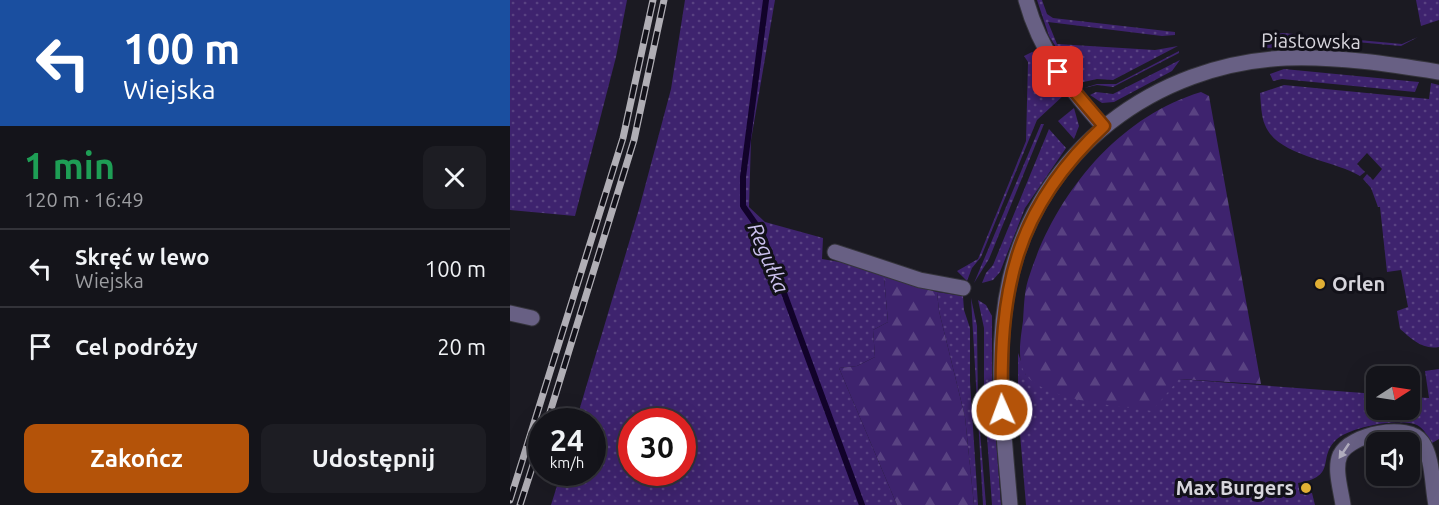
<!DOCTYPE html>
<html lang="pl">
<meta charset="utf-8">
<style>
body{margin:0;font-family:Ubuntu,sans-serif;background:#1d1d23;color:#f1f3f6;height:100vh;display:flex;flex-direction:column;font-size:22px;white-space:nowrap}
*{box-sizing:border-box;margin:0}
p{font-size:20px;color:#9d9ea2}
.icon{flex:none;width:33px;height:33px;fill:none;stroke:currentColor;stroke-width:2;stroke-linecap:round;stroke-linejoin:round}
.map{position:relative;flex:1;overflow:hidden}
.drawer{display:flex;flex-direction:column;background:#14141a;width:510px}
.drawer>*{flex:none}
.guide{background:#1a4fa0;color:#fff;overflow:hidden}
.needle{width:39px;rotate:78deg}
.buttons{position:absolute;left:856px;top:366px;display:grid;gap:12px}
.buttons a{display:grid;place-items:center;width:54px;height:54px;border-radius:12px;background:#14141a;box-shadow:0 6px 24px #0002,0 0 0 2px #333339;font-size:30px}
.speed{position:absolute;left:18px;top:408px;display:flex;gap:12px;font-size:30px;font-weight:700;text-align:center}
.speed>*{display:grid;place-content:center;width:78px;height:78px;border-radius:50%;background:#14141a;box-shadow:0 6px 24px #0002,0 0 0 2px #333339;line-height:1}
.speed small{font-size:15px;font-weight:400}
.speed .limit{border:9px solid #d22;background:#fff;color:#111}
.pin{position:absolute;display:grid;place-items:center;width:51px;height:51px;color:#fff;margin:-26px;border-radius:12px;box-shadow:0 3px 9px #0006}
.me{position:absolute;width:66px;margin:-33px;rotate:358deg;stroke-linejoin:round;filter:drop-shadow(0 0 4px #0008)}
.turn{display:flex;align-items:center;gap:21px;height:126px;padding:0 24px;font-size:27px}
.turn .icon{width:78px;height:78px;stroke-width:2.5}
.turn b{display:block;font-size:42px;line-height:51px}
.round{display:grid;place-items:center;flex:none;width:63px;height:63px;border-radius:12px;background:#1d1d23}
.overview{display:flex;align-items:center;justify-content:space-between;height:102px;padding:0 24px}
h1{font-size:36px;font-weight:600;line-height:45px;color:#1e9e55}
.action{display:flex;gap:12px;margin-top:auto;padding:12px 24px}
.action a{flex:1;height:69px;border-radius:12px;background:#b45309;color:#fff;font-size:24px;font-weight:600;line-height:69px;text-align:center}
.action a+a{background:#1d1d23;color:#f1f3f6}
ul{padding:0;list-style:none}
li{display:flex;align-items:center;gap:18px;height:78px;padding:0 24px;border-top:2px solid #333339}
li div{flex:1}
li b{display:block;font-size:22px}
li em{font-style:normal}
main{display:flex;flex:1;min-height:0}
.map>svg:first-child{display:block}
.green{fill:url(#green-dots);fill-rule:evenodd}
.forest{fill:url(#forest-firs)}
.lines{fill:none;stroke-linecap:round;stroke-linejoin:round}
.stream{stroke:#12032a;stroke-width:6}
.minor-casing{stroke:#35343c;stroke-width:17}
.minor{stroke:#686084;stroke-width:15}
.rail-casing{stroke:#b0aeb5;stroke-width:7}
.rail{stroke:#121119;stroke-width:4.5;stroke-dasharray:14;stroke-linecap:butt}
.oneway{fill:#b0acbd}
.route-casing{stroke:#753606;stroke-width:15}
.route{stroke:#b45309;stroke-width:10}
.poi-dot{fill:#e1af34;stroke:#121119;stroke-width:2}
.labels{text-anchor:middle;stroke-width:6;stroke-linejoin:round;paint-order:stroke}
.street-label{font-size:20px;fill:#d7d5dc;stroke:#121119}
.poi-label{font-size:20px;font-weight:bold;fill:#d7d5dc;stroke:#121119;text-anchor:start}
.water-label{font-size:21px;font-style:italic;fill:#cbc0ee;stroke:#121119}
</style>
<main>
<section class="drawer">
<div class="guide">
<div class="turn"><svg class="icon" aria-label="left" viewBox="0 0 24 24"><path d="M17 20v-9H6M10 6l-5 5 5 5"/></svg><div><b>100 m</b>Wiejska</div></div>
</div>
<div class="overview"><div><h1>1 min</h1><p>120 m · 16:49</p></div><a class="round"><svg class="icon" aria-label="close" viewBox="0 0 24 24"><path d="M6 6l12 12M18 6L6 18"/></svg></a></div>
<ul>
<li><svg class="icon" aria-label="left" viewBox="0 0 24 24"><path d="M17 20v-9H6M10 6l-5 5 5 5"/></svg><div><b>Skręć w lewo</b><p>Wiejska</p></div><em>100 m</em></li>
<li><svg class="icon" aria-label="arrive" viewBox="0 0 24 24"><path d="M6 21V4h12l-3 4 3 4H6"/></svg><div><b>Cel podróży</b></div><em>20 m</em></li>
</ul>
<div class="action"><a>Zakończ</a><a>Udostępnij</a></div>
</section>
<div class="map">
<svg width="929" height="505" viewBox="0 0 929 505">
<defs>
<pattern id="green-dots" width="8" height="8" patternUnits="userSpaceOnUse" patternTransform="scale(1.5)"><rect width="8" height="8" fill="#3e236e"/><path d="M2 2h.1M6 6h.1" fill="none" stroke="#594282" stroke-width="1.8" stroke-linecap="round"/></pattern>
<pattern id="forest-firs" width="22" height="20" patternUnits="userSpaceOnUse" patternTransform="scale(1.5)"><rect width="22" height="20" fill="#3e236e"/><path d="M5 1l3.5 6h-7zM16 11l3.5 6h-7z" fill="#594282"/></pattern>
</defs>
<rect width="100%" height="100%" fill="#1b1a22"/>
<g class="green">
<path d="M 0,0 L 117,0 L 106,57 L 65,216 L 0,210 Z"/>
<path d="M 175,0 L 265,0 L 241,140 L 239,207 L 255,222 L 313,238 L 312,259 L 348,265 L 374,276 L 378,322 L 363,330 L 365,357 L 347,366 L 329,368 L 387,505 L 41,505 L 51,473 L 82,472 L 82,422 L 66,421 L 129,209 L 161,89 ZM 122,422 L 172,422 L 172,472 L 122,472 Z"/>
<path d="M 527,0 L 532,0 L 537,14 L 543,18 L 665,32 L 665,35 L 652,36 L 538,22 L 547,44 L 645,50 L 668,46 L 603,80 L 587,79 L 569,83 L 539,36 Z"/>
<path d="M 906,0 L 929,0 L 929,20 L 911,26 Z"/>
<path d="M 773,33 L 892,44 L 908,37 L 891,46 L 779,36 L 749,36 Z"/>
<path d="M 780,42 L 812,47 L 753,48 L 750,44 Z"/>
<path d="M 669,51 L 669,53 L 603,87 L 587,85 L 574,88 L 587,84 L 606,84 Z"/>
<path d="M 522,52 L 527,54 L 554,95 L 527,120 L 471,257 L 462,268 L 457,281 L 447,271 L 468,259 L 516,141 L 518,62 L 514,56 Z"/>
<path d="M 670,60 L 662,71 L 604,102 L 592,103 L 580,95 L 586,92 L 603,94 Z"/>
<path d="M 774,69 L 909,82 L 905,92 L 772,79 L 763,81 L 760,74 Z"/>
<path d="M 921,83 L 929,85 L 929,347 C 912,350 902,339 890,329 L 887,311 L 898,307 L 891,270 L 877,272 L 870,207 L 868,207 L 861,188 L 853,179 L 857,174 L 863,180 L 872,169 L 857,153 L 847,164 L 855,172 L 850,176 C 824,160 767,156 755,125 C 751,116 751,103 750,93 L 774,85 L 919,99 Z"/>
<path d="M 564,108 L 569,126 L 564,139 L 548,121 Z"/>
<path d="M 531,124 L 534,124 L 479,259 L 464,283 Z"/>
<path d="M 539,129 L 556,148 L 515,208 L 490,272 L 483,280 L 472,283 L 476,273 L 483,265 Z"/>
<path d="M 427,292 L 453,296 L 454,310 L 460,328 L 460,381 L 468,505 L 464,505 L 455,417 L 429,311 Z"/>
<path d="M 461,298 L 467,326 L 468,407 L 476,505 L 473,505 Z"/>
<path d="M 468,300 L 476,305 L 482,316 L 482,386 L 491,505 L 482,505 L 474,396 L 474,328 Z"/>
<path d="M 508,353 L 516,375 L 669,379 L 867,394 L 867,410 L 900,410 L 900,397 L 919,398 L 915,371 L 929,369 L 929,439 L 922,443 C 917,437 915,429 907,425 C 891,417 840,427 827,439 C 806,458 829,476 788,483 L 790,494 L 802,493 L 805,505 L 516,505 L 508,410 Z"/>
</g>
<g class="forest">
<path d="M 691,92 L 699,96 L 751,384 L 669,379 L 642,411 C 610,406 536,401 516,375 C 506,361 511,337 513,321 C 514,308 514,293 518,280 C 543,198 605,118 691,92 Z"/>
<path d="M 374,276 L 427,292 L 429,311 L 455,417 L 464,505 L 387,505 L 329,368 L 347,366 L 365,357 L 363,330 L 378,322 Z"/>
</g>
<g class="lines">
<path class="stream" d="M 256,0 L 233,177 L 233,206 L 252,233 L 352,505"/>
<defs>
<g id="minor">
<path d="M 516,0 C 530,51 559,88 593,126"/>
<path d="M 325,252 L 410,280 L 453,288"/>
<path d="M 0,313 L 22,318"/>
<path d="M 500,505 C 494,431 483,353 500,279 C 530,150 645,64 776,58 C 826,56 880,64 929,72"/>
<path d="M 833,505 C 831,490 824,469 830,455 C 840,434 898,422 912,442 C 923,457 922,486 926,505"/>
</g>
</defs>
<use href="#minor" class="minor-casing"/>
<use href="#minor" class="minor"/>
<defs>
<g id="rail">
<path d="M 37,422 L 124,140 L 154,0"/>
<path d="M 0,500 L 113,138 L 143,0"/>
<path d="M 10,505 L 32,437"/>
</g>
</defs>
<use href="#rail" class="rail-casing"/>
<use href="#rail" class="rail"/>
</g>
<defs><path id="oneway-solid" d="M-6-.8H1V-3.2L6.5 0L1 3.2V.8H-6Z" transform="scale(1.5)"/></defs>
<use class="oneway" href="#oneway-solid" transform="translate(834 451) rotate(124)"/>
<g class="lines">
<defs>
<path id="route" d="M 492,410 C 489,292 503,210 594,126 L 548,72"/>
</defs>
<use href="#route" class="route-casing"/>
<use href="#route" class="route"/>
</g>
<g class="poi-dot">
<circle cx="810" cy="284" r="6"/>
<circle cx="796" cy="488" r="6"/>
</g>
<g class="labels">
<g class="street-label">
<text transform="translate(801 41) rotate(1)" y="7">Piastowska</text>
</g>
<g class="poi-label">
<text x="822" y="291">Orlen</text>
<text x="784" y="495" text-anchor="end">Max Burgers</text>
</g>
<g class="water-label">
<text transform="translate(258 258) rotate(67)" y="7">Regułka</text>
</g>
</g>
</svg>
<div class="buttons">
<a><svg class="needle" viewBox="-14 -14 28 28"><path d="M0-13l5 13h-10z" fill="#e53935"/><path d="M0 13l5-13h-10z" fill="#9d9ea2"/></svg></a>
<a><svg class="icon" aria-label="sound" viewBox="0 0 24 24"><path d="M4 9h4l5-4v14l-5-4H4zM17 9q2 3 0 6"/></svg></a>
</div>
<div class="speed"><div>24<small>km/h</small></div><div class="limit">30</div></div>
<div class="pin" style="left:548px;top:72px;background:#d93025"><svg class="icon" aria-label="arrive" viewBox="0 0 24 24"><path d="M6 21V4h12l-3 4 3 4H6"/></svg></div>
<svg class="me" style="left:492px;top:410px" viewBox="-20 -20 40 40"><circle r="17" fill="#b45309" stroke="#fff" stroke-width="3"/><path d="M0-11L8 9 0 5-8 9z" fill="#fff"/></svg>
</div>
</main>
